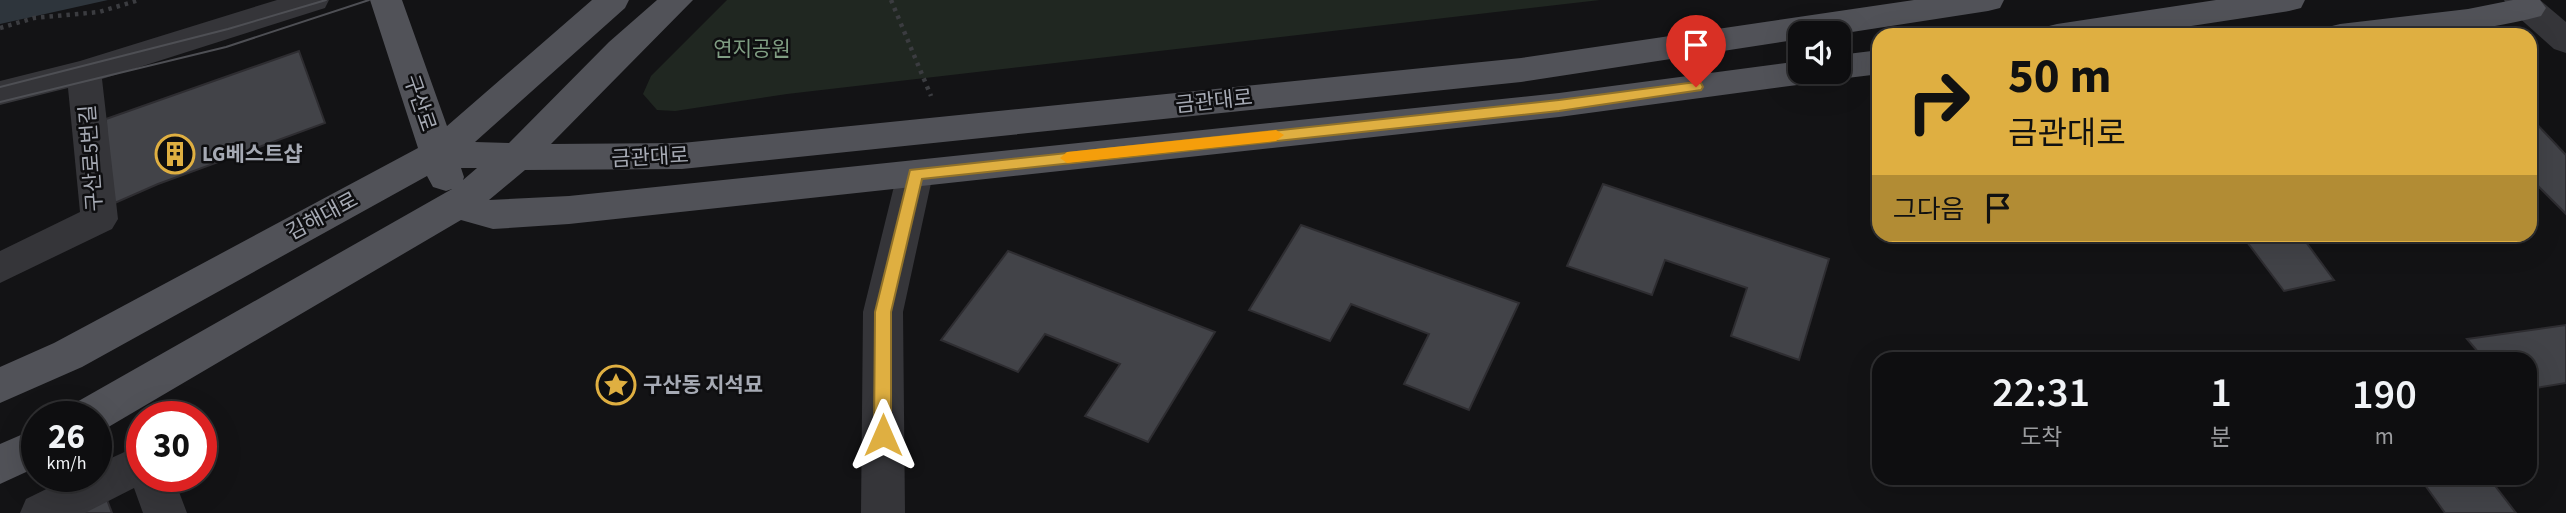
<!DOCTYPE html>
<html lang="ko">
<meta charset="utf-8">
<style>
body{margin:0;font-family:"Source Sans 3","Noto Sans KR",sans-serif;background:#171719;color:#f1f3f6;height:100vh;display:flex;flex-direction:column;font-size:26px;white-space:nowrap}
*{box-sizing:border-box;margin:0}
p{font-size:23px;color:#9b9c9f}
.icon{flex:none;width:38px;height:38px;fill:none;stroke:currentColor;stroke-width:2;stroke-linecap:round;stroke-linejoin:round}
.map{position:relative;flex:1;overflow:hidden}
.drawer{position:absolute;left:1872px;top:352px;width:665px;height:133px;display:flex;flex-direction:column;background:#0e0e10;border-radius:21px;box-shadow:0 7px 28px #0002,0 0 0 2px #2e2e30}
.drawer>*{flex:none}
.guide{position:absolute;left:1872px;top:28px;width:665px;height:214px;border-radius:21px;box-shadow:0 7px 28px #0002,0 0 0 2px #2e2e30;background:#dfaf41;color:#111;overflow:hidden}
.fabs{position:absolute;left:1788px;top:21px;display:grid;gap:14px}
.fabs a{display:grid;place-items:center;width:63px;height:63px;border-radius:14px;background:#0e0e10;box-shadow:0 7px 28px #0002,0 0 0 2px #2e2e30;font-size:35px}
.speed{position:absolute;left:21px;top:401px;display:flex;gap:14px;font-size:35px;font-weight:700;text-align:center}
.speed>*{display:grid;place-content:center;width:91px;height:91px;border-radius:50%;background:#0e0e10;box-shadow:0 7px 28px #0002,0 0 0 2px #2e2e30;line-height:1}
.speed small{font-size:18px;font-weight:400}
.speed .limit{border:10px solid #d22;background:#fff;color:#111}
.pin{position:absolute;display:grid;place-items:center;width:60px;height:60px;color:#fff;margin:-72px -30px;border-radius:50% 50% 50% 0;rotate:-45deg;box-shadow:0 0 7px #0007}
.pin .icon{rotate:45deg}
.me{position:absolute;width:77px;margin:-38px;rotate:0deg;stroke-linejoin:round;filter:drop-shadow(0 0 5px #0008)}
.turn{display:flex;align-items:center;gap:24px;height:147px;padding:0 21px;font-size:32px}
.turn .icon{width:91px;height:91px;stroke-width:2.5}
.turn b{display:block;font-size:49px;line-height:60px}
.then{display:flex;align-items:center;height:66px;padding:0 21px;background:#0003;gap:14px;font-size:26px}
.eta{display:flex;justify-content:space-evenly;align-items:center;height:119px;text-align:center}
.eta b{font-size:42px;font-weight:600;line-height:49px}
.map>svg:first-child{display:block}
.green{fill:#202721}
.water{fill:#2e353c}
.building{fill:#424348;stroke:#2e2d31;stroke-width:2}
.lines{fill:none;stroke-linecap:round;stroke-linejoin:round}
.path{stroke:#3b3c40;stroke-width:4.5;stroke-dasharray:3.5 5;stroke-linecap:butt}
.minor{fill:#353539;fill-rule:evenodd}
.major{fill:#515258;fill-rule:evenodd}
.tram{stroke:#4e4f54;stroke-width:2}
.route{fill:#dfaf41;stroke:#91722a;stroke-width:2}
.slow{fill:#f59e0b}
.labels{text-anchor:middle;stroke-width:5;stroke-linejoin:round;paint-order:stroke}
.park-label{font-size:21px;fill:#7f9d82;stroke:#0e0e10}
.street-label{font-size:21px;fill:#a6aab4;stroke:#0e0e10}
.poi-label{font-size:21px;font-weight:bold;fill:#a6aab4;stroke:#0e0e10;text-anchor:start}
</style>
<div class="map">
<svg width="2566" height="513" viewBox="0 0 2566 513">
<rect width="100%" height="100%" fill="#131315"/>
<path class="green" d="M 727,0 L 1600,0 L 787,94 L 675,111 L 657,110 L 643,94 L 651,76 Z"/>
<path class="water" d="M 0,0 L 108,0 L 0,24 Z"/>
<g class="building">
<path d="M 299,51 L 325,123 L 158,184 L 108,206 L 106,119 Z"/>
<path d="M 2530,117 L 2566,155 L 2566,214 L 2530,178 Z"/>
<path d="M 1603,184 L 1829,259 L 1799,360 L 1731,336 L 1747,288 L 1665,260 L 1652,295 L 1567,266 Z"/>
<path d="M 1301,225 L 1519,303 L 1469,410 L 1404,384 L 1429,334 L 1351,304 L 1330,341 L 1249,310 Z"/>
<path d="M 2241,234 L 2300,234 L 2334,280 L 2284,291 Z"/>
<path d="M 1008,251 L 1215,332 L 1148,442 L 1085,416 L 1120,364 L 1045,334 L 1018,372 L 941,340 Z"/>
<path d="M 2566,325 L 2566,383 L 2530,389 L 2530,359 L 2484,359 L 2467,339 Z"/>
<path d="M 2420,478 L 2489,478 L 2516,513 L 2445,513 Z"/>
<path d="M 106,497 L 112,513 L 76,513 Z"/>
</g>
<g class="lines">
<g class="path">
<path d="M 891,0 L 931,96"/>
<path d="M 0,28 L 34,18 L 99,12 L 139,0"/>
</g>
<g class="minor">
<path d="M 277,0 L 329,0 L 325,8 L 102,79 L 118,219 L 112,229 L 0,283 L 0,251 L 80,212 L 68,88 L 0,105 L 0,81 L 80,61 Z"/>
<path d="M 2504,0 L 2540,0 L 2566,22 L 2566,53 L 2554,49 L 2508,8 Z"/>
<path d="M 915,160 L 928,164 L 933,174 L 903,312 L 905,513 L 861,513 L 863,312 L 897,174 L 902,164 Z"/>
<path d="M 142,444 L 142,476 L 173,476 L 187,513 L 143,513 L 134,488 L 85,513 L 20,513 L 26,499 L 73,476 L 96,476 L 96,465 Z"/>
</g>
<g class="major">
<path d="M 370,0 L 402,0 L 447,126 L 592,0 L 629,0 L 625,8 L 475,142 L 509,143 L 609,42 L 657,0 L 693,0 L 551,144 L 682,143 L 1521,58 L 1914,0 L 2004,0 L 2000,8 L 1988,11 L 1839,34 L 1801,33 L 1801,39 L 1521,82 L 682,169 L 525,170 L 489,200 L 569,196 L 1559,93 L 1801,61 L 1801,72 L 1822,72 L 1817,80 L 1805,84 L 1559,117 L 569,224 L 493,229 L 461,220 L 105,429 L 96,432 L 96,416 L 69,416 L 75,403 L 452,189 L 446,191 L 433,187 L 427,176 L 82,367 L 0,403 L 0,367 L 54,343 L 418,148 ZM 461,168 L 477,168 L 463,180 L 464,177 Z"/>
<path d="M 2216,0 L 2305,0 L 2301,8 L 2289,11 L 2132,35 L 2040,35 L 2045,27 L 2057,24 Z"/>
<path d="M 2513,0 L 2540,0 L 2546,8 L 2541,16 C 2466,36 2399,35 2323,35 L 2328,27 L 2340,24 L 2468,9 Z"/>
<path d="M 1880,50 L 1880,74 L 1839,79 L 1827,75 L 1825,72 L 1839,72 L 1839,55 Z"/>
<path d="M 37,428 L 37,467 L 0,484 L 0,444 Z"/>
</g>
<g class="tram">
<path d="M 0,87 L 228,29 L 326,0"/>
<path d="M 0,102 L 226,47 L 369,0"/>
</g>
</g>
<path class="route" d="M 1696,82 L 1701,83 L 1703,87 L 1701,90 L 1559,111 L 922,179 L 891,312 L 891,435 L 889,441 L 883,443 L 876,441 L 874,435 L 875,312 L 910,170 L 1559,100 Z"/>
<path class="slow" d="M 1276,130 L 1284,135 L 1276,141 L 1067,163 L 1060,158 L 1067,152 Z"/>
<defs>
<symbol id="building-ring" viewBox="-11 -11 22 22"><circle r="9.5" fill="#0e0e10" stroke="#dfaf41" stroke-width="1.5"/><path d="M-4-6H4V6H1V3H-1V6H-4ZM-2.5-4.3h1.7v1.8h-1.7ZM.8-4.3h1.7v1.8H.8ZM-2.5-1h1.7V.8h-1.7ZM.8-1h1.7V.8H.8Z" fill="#dfaf41"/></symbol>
<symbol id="sight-ring" viewBox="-11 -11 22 22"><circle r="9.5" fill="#0e0e10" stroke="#dfaf41" stroke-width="1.5"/><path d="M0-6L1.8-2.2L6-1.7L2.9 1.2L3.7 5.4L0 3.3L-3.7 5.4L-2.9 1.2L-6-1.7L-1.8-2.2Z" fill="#dfaf41"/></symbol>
</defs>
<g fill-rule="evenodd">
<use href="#building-ring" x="153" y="132" width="44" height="44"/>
<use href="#sight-ring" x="594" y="363" width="44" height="44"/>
</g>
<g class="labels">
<g class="park-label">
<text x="752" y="56">연지공원</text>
</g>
<g class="street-label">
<text transform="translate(1214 101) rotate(-6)" y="7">금관대로</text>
<text transform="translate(420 103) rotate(71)" y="7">구산로</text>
<text transform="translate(650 157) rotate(-3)" y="7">금관대로</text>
<text transform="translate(91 158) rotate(-94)" y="7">구산로5번길</text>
<text transform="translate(322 216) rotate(-28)" y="7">김해대로</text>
</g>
<g class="poi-label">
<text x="202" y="161">LG베스트샵</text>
<text x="643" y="392">구산동 지석묘</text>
</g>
</g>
</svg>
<div class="fabs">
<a><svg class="icon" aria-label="sound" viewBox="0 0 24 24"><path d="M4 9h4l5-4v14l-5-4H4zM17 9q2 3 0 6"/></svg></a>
</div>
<div class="speed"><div>26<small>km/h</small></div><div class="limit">30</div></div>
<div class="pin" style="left:1696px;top:87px;background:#d93025"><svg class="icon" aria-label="arrive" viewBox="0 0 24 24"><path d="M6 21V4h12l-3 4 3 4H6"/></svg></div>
<svg class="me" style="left:883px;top:435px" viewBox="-20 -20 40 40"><path d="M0-17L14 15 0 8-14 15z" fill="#dfaf41" stroke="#fff" stroke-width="4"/></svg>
<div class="guide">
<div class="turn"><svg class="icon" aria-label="right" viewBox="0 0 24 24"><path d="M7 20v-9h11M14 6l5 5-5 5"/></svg><div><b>50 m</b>금관대로</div></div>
<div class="then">그다음<svg class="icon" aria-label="arrive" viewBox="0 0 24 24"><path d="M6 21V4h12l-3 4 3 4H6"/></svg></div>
</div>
<section class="drawer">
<div class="eta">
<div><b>22:31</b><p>도착</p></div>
<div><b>1</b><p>분</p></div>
<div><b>190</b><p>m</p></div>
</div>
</section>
</div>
